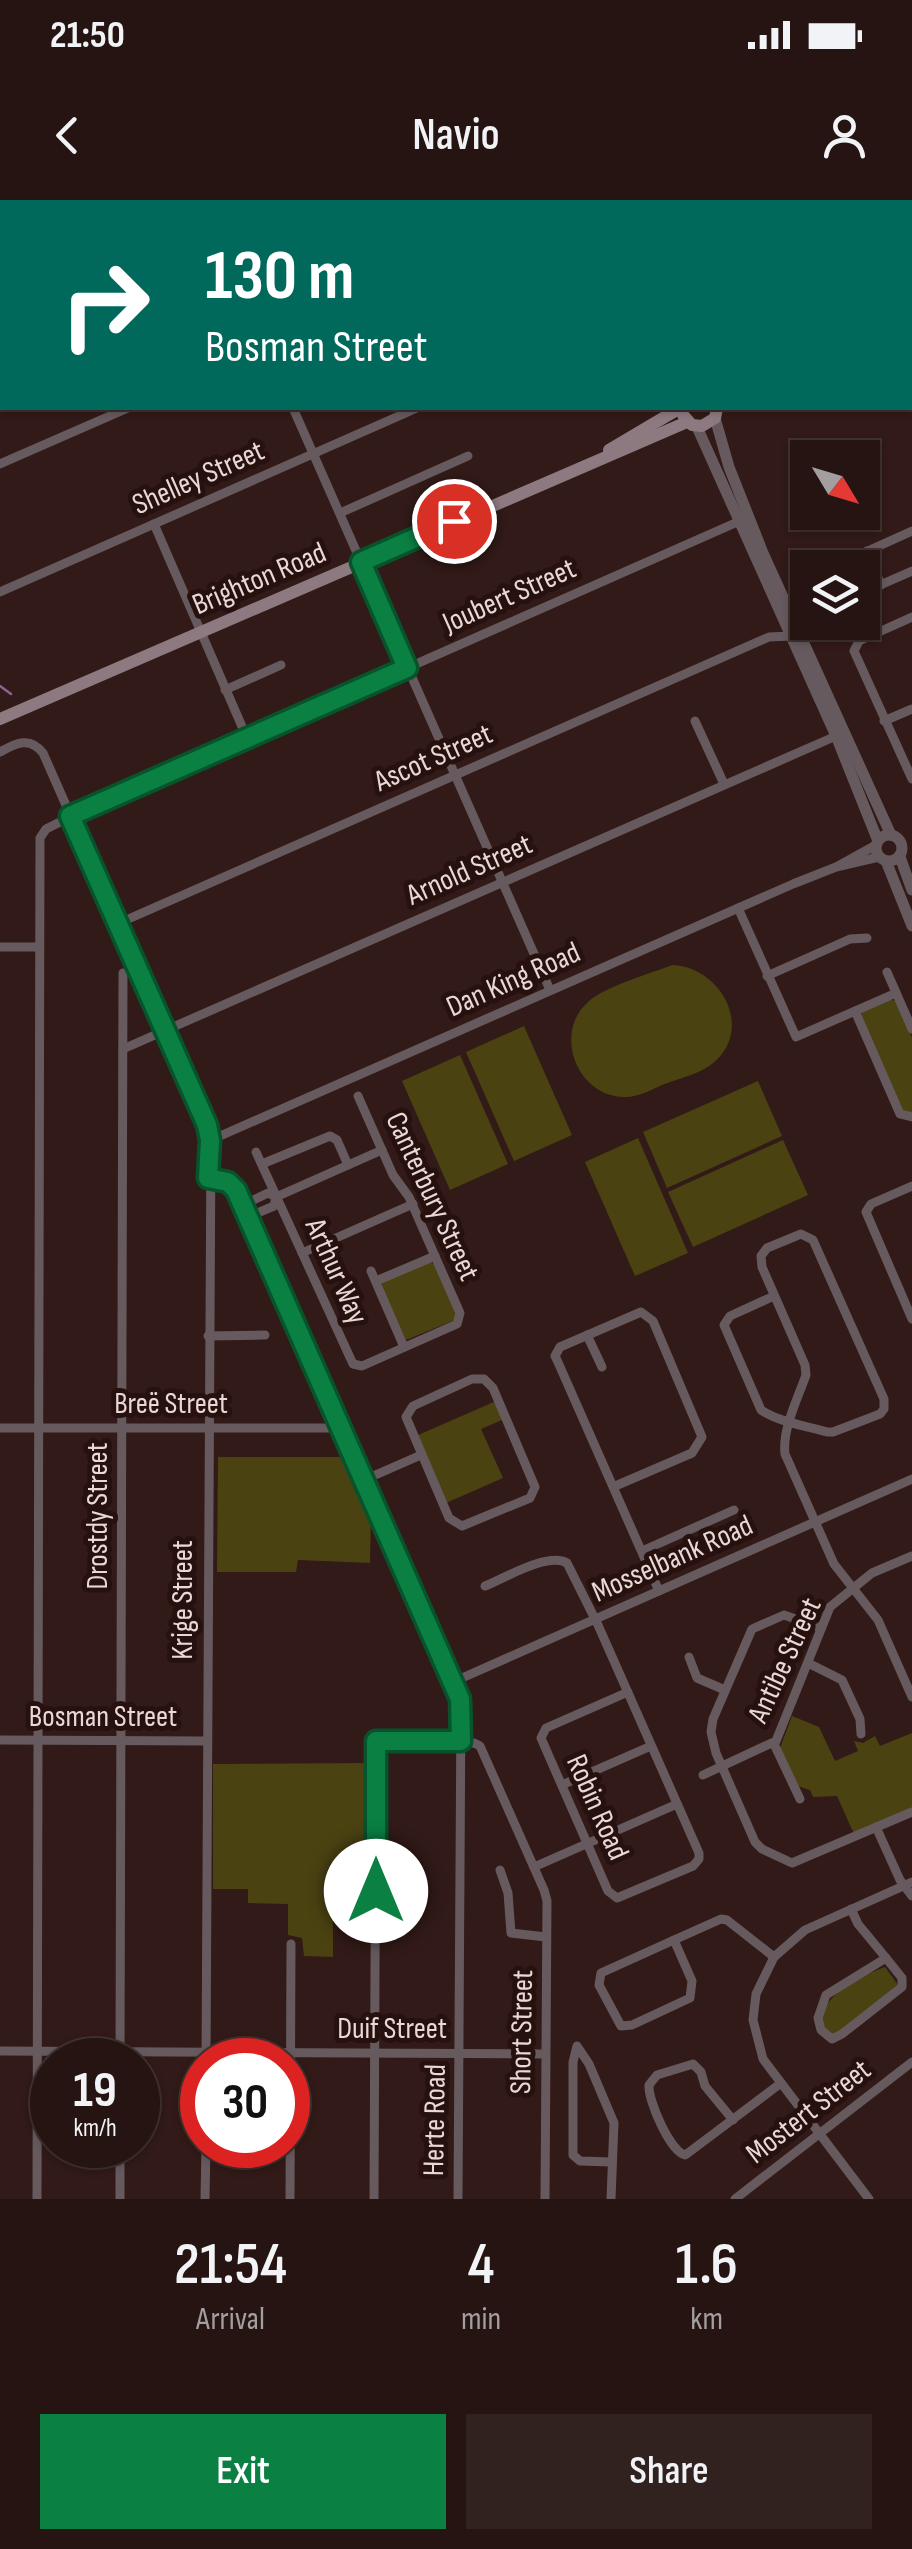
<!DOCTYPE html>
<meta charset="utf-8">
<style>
body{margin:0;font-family:"Sofia Sans Condensed",sans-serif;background:#31211f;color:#f1f3f6;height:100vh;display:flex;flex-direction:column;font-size:38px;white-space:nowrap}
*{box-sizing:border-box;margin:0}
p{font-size:32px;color:#a39e9f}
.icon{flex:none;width:55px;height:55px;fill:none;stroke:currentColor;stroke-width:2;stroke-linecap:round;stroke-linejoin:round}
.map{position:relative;height:1999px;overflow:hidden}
.details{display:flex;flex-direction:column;background:#251411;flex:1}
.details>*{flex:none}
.top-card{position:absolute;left:0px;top:0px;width:912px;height:210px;box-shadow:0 2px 8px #0004,0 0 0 2px #423331;background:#00695c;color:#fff;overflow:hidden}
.needle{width:65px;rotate:128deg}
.buttons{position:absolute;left:790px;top:240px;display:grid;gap:20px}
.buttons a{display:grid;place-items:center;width:90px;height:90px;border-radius:0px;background:#251411;box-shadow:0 2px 8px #0004,0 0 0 2px #423331;font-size:50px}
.speed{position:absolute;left:30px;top:1838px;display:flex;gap:20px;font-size:50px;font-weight:700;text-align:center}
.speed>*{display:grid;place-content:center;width:130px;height:130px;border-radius:50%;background:#251411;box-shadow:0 2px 8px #0004,0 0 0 2px #423331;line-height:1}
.speed small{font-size:25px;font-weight:400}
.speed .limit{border:15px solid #d22;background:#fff;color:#111}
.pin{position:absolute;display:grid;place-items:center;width:85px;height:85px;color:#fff;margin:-42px;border:5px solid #fff;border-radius:50%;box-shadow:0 2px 10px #0007}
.me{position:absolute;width:110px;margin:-55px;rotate:0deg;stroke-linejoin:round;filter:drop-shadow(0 0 8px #0008)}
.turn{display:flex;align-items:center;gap:35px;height:210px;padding:0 40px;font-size:45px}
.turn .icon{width:130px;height:130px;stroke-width:2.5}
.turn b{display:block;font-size:70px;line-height:85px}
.eta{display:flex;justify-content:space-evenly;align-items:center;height:170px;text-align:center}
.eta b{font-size:60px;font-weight:600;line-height:70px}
.primary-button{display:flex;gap:20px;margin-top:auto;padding:20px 40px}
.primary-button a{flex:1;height:115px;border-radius:0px;background:#0b8043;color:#fff;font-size:40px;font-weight:600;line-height:115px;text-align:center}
.primary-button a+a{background:#31211f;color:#f1f3f6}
.status{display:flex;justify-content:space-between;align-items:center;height:70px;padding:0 50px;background:#251411;direction:ltr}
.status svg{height:28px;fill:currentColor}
header{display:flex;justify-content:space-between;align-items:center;height:130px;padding:0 40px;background:#251411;font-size:45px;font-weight:600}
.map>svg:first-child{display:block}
.green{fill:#4b4212}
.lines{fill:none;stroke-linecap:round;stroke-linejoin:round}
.stream{stroke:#8e638f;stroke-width:2.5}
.minor{stroke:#665a5e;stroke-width:9}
.tertiary{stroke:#665a5e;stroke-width:11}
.secondary{stroke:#8d7a80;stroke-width:12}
.route-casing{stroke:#07532c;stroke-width:25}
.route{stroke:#0b8043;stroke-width:18}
.labels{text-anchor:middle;stroke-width:10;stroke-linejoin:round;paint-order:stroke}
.street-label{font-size:30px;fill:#e9d9d6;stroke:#27110e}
</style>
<div class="status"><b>21:50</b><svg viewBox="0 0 49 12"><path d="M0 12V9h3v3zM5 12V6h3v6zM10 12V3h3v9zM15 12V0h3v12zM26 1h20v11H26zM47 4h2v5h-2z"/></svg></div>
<header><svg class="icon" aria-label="back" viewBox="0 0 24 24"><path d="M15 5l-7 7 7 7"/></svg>Navio<svg class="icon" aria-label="person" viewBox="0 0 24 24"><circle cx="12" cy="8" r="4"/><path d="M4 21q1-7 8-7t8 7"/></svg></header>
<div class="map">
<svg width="912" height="1999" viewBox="0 0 912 1999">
<rect width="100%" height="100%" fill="#311a17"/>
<g class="green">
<path d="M 672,765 C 722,767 755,830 712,864 C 699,874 678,879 662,885 C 651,890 638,897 626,897 C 578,898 552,834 588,802 C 605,786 650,774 672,765 Z"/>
<path d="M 890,799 L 897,802 L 912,837 L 912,914 L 903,913 L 861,816 L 862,812 Z"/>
<path d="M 524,826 L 572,935 L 514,961 L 466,852 Z"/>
<path d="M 460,855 L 508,964 L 450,990 L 402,881 Z"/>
<path d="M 758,881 L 782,936 L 667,988 L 643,932 Z"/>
<path d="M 638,938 L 688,1053 L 635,1076 L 585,962 Z"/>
<path d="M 783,940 L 808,995 L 693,1047 L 668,992 Z"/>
<path d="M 428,1061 L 435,1064 L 457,1113 L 457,1119 L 406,1140 L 381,1087 L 383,1082 Z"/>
<path d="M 496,1201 L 504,1219 L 481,1229 L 503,1278 L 446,1303 L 416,1236 Z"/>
<path d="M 218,1257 L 346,1257 L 371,1311 L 370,1363 L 298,1360 L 296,1372 L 217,1372 Z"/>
<path d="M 792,1516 L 819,1527 L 835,1561 L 858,1551 L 854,1541 L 863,1543 L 875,1536 L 880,1546 L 912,1533 L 912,1608 L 854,1634 L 837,1596 L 813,1597 L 810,1590 L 798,1586 L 780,1548 Z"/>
<path d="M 369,1563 L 369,1690 L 333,1690 L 333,1757 L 304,1756 L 302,1738 L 288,1735 L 288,1704 L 248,1703 L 248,1689 L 213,1689 L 213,1564 Z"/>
<path d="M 885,1767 L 898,1785 L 835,1836 L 827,1834 L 821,1817 C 832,1788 857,1778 885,1767 Z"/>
</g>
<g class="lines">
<path class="stream" d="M 0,486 L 11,494"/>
<g class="minor">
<path d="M 202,0 L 204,2"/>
<path d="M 17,2 L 22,0"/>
<path d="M 305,2 L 311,0"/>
<path d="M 0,10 L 2,9"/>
<path d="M 0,138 L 2,137"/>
<path d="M 293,208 L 550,790"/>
<path d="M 0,264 L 128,208"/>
<path d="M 340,313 L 468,256"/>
<path d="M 154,324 L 247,538"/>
<path d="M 867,351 L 881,385"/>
<path d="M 830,368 L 912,331"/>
<path d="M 796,383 L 808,377"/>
<path d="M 0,392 L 417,208"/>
<path d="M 862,393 L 912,371"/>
<path d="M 791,416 L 808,415"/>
<path d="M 912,417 L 859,441 L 854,451 L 912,579"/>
<path d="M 225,490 L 281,465"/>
<path d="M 695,521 L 724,584"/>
<path d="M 884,521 L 912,509"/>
<path d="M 0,552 C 16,543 30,536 43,553 L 192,891 L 211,940 L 206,1860"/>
<path d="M 838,666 L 876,645"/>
<path d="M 738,708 L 796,837 L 896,793"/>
<path d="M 117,724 L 769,437 L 791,436"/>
<path d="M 0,747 L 39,747"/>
<path d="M 887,772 L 912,829"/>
<path d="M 767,776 L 850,739 L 867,738"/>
<path d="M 855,811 L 900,914 L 912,917"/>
<path d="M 123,849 L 836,536"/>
<path d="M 211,940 L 793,684 L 836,667 L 879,657"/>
<path d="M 256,952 L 353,1164 L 362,1166 L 457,1124 L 460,1113 L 409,997 L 393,975 L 358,896"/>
<path d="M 262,964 L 330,936 L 337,940 L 348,965"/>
<path d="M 208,977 L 228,981 L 235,987 L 461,1504 L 458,1999"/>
<path d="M 912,986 L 871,1004 L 866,1012 L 912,1119"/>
<path d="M 243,1005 L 268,993 L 276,997"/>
<path d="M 248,1017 L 274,1006 L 276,997 L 382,950"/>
<path d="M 302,1053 L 413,1004"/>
<path d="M 371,1071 L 404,1147"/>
<path d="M 376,1081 L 435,1056"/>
<path d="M 774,1096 L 730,1116 L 724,1125 L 761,1210 C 779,1222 806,1226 827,1232 L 833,1232 L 880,1214 L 884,1209 L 884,1199 L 813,1040 L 801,1034 L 767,1048 L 761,1056 L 762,1067 L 805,1165 L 806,1175 C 798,1198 782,1229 785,1254 L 834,1364 L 878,1420 L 912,1497"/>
<path d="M 587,1135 L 602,1167"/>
<path d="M 208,1136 L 265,1135"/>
<path d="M 472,1179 L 484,1179 L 493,1188 L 535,1287 L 530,1298 L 462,1326 L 449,1318 L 406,1217 L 413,1206 Z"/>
<path d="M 0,1228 L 342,1228"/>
<path d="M 364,1280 L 421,1255"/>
<path d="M 613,1287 L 692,1253 L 702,1237 L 653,1121 L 641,1112 L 560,1147 L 555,1156 L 557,1160 L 659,1391"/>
<path d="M 642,1351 L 734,1310"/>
<path d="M 485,1386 C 505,1378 548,1352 567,1363 L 598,1425 L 699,1653 L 699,1659 L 693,1666 L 617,1698 L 608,1691 L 541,1538 L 546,1528 L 628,1492"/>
<path d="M 821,1428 L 784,1415 L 752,1429 L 713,1519 L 711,1532 L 716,1553 L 755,1642 L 762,1649 L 792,1663 L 912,1612"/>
<path d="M 689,1457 L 697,1478 L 725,1490"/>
<path d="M 808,1463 L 842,1480 L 860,1519 L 861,1534"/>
<path d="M 453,1482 L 912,1279"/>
<path d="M 0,1540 L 206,1541"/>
<path d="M 774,1544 L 800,1599"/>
<path d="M 703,1575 L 776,1541 L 830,1407 L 872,1373 L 912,1356"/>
<path d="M 562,1585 L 651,1546"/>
<path d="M 876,1627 L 900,1680 L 912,1696"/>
<path d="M 534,1667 L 677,1604"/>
<path d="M 500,1670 L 508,1693 L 511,1733 L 546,1737"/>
<path d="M 851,1709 L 858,1724 L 886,1758"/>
<path d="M 674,1740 L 692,1781 L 690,1798 L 632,1825 L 621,1826 L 599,1785 L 601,1773 Z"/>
<path d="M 674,1740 L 721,1719 L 727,1720 L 774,1757"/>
<path d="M 886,1758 L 902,1778 L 902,1787 L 842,1834 L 832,1839 L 821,1830 L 818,1818 L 826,1795 Z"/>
<path d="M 0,1851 L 545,1854"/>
<path d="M 120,1860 L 123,773"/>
<path d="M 733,1920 L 705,1886 L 701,1872 L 693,1864 L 657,1875 L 649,1885 C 648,1901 670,1951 685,1955 L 688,1953 L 781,1883"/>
<path d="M 37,1999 L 40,638 L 46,629 L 70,617 L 742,320"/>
<path d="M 120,1999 L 120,1945"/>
<path d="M 205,1999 L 206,1945"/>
<path d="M 290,1999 L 291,1744"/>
<path d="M 374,1999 L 376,1541 C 401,1541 460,1534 480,1546 L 544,1690 L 547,1701 L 545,1999"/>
<path d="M 611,1999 L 614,1923 L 589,1864 L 577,1846 L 573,1862 L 573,1955 L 580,1961 L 611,1962"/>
<path d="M 735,1999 L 912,1862"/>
<path d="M 869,1999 L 763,1859 L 753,1820 L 756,1794 L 774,1757 L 805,1730 L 912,1682"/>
</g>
<g class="tertiary">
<path d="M 598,0 L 599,2"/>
<path d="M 715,218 L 729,267 L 763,353 L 891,635"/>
<path d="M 697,227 L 836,536 L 878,641"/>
<circle cx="889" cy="648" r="13"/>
<path d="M 900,657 L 912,690"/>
<path d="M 886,661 L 912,726"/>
</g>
<g class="secondary">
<path d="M 910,119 L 912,118"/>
<path d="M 683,215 L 692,225 L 702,226 L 715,218 L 717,208"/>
<path d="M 609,250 L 680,208"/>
<path d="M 0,519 L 687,222"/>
</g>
</g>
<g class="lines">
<defs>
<path id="route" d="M 376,1691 L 376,1541 L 461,1541 L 460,1499 L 236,990 L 228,982 L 208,978 L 210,940 L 207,925 L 70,616 L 407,468 L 361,362 L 454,321"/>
</defs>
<use href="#route" class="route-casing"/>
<use href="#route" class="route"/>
</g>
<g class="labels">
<g class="street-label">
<text transform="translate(198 277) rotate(-24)" y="10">Shelley Street</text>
<text transform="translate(259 378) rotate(-23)" y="10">Brighton Road</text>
<text transform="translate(509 395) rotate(-24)" y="10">Joubert Street</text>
<text transform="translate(433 557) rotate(-24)" y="10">Ascot Street</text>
<text transform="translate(469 669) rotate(-24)" y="10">Arnold Street</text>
<text transform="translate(513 779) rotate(-24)" y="10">Dan King Road</text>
<text transform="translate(433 996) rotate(65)" y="10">Canterbury Street</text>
<text transform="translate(337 1071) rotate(66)" y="10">Arthur Way</text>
<text x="171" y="1213">Breë Street</text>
<text transform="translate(97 1316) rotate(-90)" y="10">Drostdy Street</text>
<text transform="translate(672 1358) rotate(-24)" y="10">Mosselbank Road</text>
<text transform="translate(182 1400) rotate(-90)" y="10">Krige Street</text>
<text transform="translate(784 1460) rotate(-65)" y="10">Antibe Street</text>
<text x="103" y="1526">Bosman Street</text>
<text transform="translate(598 1607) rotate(66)" y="10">Robin Road</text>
<text x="392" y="1838">Duif Street</text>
<text transform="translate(521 1832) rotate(-89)" y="10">Short Street</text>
<text transform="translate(808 1911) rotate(-38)" y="10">Mostert Street</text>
<text transform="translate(434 1920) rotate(-89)" y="10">Herte Road</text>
</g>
</g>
</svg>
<div class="buttons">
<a><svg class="needle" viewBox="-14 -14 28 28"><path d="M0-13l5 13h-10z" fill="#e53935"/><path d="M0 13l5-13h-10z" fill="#a39e9f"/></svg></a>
<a><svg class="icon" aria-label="layers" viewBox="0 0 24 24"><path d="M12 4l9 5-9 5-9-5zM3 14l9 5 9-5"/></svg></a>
</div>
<div class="speed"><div>19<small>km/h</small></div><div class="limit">30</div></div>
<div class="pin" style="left:454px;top:321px;background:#d93025"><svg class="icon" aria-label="arrive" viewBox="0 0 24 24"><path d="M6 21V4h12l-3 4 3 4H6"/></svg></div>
<svg class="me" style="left:376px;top:1691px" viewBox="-20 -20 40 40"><circle r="19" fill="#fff"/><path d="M0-13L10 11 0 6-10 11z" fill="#0b8043"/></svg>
<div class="top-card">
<div class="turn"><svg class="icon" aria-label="right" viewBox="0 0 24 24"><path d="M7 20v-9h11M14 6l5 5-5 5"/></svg><div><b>130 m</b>Bosman Street</div></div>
</div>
</div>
<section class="details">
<div class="eta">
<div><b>21:54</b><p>Arrival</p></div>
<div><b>4</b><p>min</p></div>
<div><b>1.6</b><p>km</p></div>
</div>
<div class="primary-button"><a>Exit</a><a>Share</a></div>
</section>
